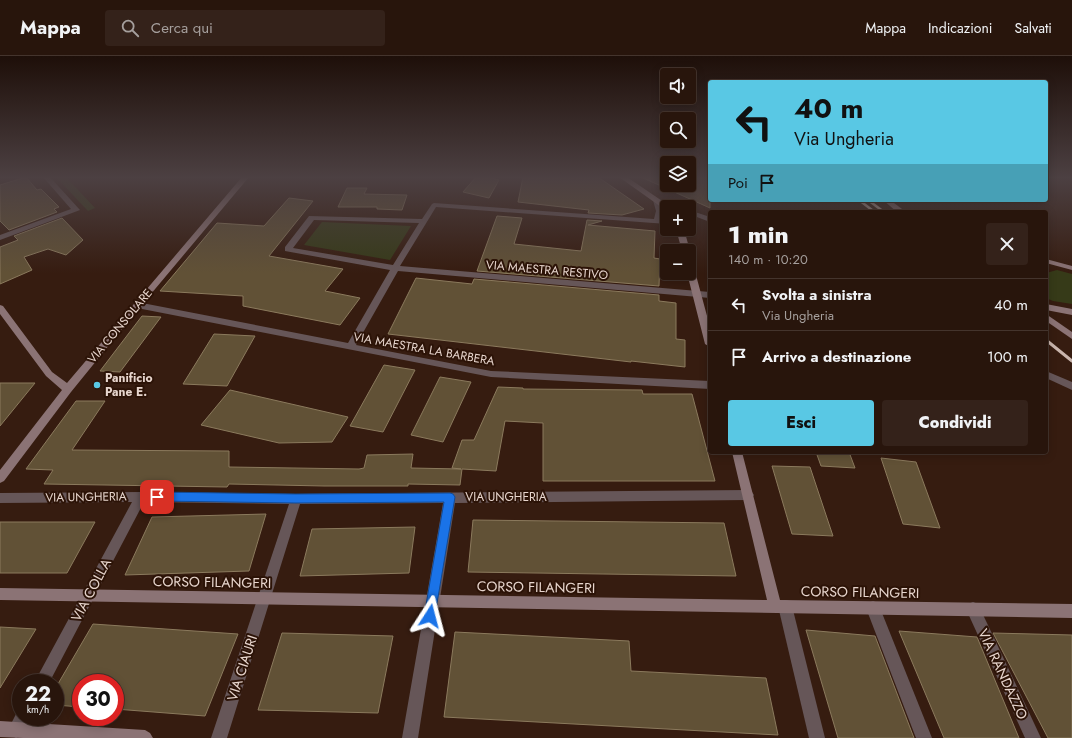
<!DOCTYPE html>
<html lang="it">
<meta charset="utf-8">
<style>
body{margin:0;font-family:Jost,sans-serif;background:#34221a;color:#f1f3f6;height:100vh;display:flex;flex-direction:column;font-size:15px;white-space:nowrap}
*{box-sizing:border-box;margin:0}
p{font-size:13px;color:#a59f9d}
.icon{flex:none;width:22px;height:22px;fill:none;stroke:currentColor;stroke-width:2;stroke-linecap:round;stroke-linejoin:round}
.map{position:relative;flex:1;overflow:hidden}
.side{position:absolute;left:708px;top:154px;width:340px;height:244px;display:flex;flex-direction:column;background:#28150c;border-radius:4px;box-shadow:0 2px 10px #0003,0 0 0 1px #44342d}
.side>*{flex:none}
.hud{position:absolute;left:708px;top:24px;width:340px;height:122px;border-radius:4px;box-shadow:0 2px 10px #0003,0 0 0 1px #44342d;background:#59c8e4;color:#111;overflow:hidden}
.controls{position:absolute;left:660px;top:12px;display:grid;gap:8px}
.controls a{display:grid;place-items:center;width:36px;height:36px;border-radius:4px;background:#28150c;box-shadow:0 2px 10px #0003,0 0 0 1px #44342d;font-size:20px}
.speed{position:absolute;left:12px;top:618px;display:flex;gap:8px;font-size:20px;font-weight:700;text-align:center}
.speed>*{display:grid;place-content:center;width:52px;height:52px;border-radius:50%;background:#28150c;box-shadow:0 2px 10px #0003,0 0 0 1px #44342d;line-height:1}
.speed small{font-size:10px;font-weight:400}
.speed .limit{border:6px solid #d22;background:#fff;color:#111}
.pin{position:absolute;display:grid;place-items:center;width:34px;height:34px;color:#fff;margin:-17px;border-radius:8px;box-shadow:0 2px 6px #0006}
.me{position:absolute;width:44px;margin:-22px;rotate:9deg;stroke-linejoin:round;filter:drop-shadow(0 0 3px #0008)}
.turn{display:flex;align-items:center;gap:14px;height:84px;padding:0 20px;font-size:18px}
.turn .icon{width:52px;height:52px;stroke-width:2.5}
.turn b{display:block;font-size:28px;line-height:34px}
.then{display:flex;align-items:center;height:38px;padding:0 20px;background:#0003;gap:8px;font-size:15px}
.round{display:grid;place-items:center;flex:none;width:42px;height:42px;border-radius:4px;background:#34221a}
.head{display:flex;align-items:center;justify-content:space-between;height:68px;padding:0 20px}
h1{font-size:24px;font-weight:800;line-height:30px}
.action{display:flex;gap:8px;margin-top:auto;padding:8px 20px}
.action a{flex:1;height:46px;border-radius:4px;background:#59c8e4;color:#111;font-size:16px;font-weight:800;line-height:46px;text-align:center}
.action a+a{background:#34221a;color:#f1f3f6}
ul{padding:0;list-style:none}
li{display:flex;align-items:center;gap:12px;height:52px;padding:0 20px;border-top:1px solid #44342d}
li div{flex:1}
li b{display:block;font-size:15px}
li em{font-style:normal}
header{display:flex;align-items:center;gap:24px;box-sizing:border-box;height:56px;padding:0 20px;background:#28150c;border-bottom:1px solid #44342d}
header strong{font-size:19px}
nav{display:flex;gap:22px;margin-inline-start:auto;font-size:14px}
.search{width:280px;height:36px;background:#34221a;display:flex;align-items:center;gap:10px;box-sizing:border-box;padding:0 14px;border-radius:4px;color:#a59f9d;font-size:15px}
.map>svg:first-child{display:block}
.green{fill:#363a18}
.building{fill:#615136;stroke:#8b7a5d}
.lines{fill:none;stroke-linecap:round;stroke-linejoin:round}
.street{fill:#665658;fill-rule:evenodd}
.secondary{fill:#8b7375;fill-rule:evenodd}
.rail-far1{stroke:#c9b5ad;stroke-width:2.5}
.rail{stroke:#c9b5ad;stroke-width:3}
.route{fill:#1a73e8;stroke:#114b97}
.poi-dot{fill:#59c8e4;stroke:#2c1307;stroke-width:1.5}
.labels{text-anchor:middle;stroke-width:4;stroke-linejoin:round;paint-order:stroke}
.street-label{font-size:12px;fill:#e7d5cd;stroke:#2c1307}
.poi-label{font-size:12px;font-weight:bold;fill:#e7d5cd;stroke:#2c1307;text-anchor:start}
.near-street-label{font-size:14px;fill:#e7d5cd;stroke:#2c1307}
</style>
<header>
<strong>Mappa</strong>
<div class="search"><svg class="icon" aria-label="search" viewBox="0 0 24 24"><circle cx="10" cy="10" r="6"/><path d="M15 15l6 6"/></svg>Cerca qui</div>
<nav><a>Mappa</a><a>Indicazioni</a><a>Salvati</a></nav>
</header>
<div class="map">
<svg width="1072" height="682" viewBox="0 0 1072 682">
<rect width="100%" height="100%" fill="#361c10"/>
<g class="green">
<path d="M 56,121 L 66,121 L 95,152 L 88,155 Z"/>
<path d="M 322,166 L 411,170 L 390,204 L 304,189 Z"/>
<path d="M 1057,214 L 1072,218 L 1072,248 L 1053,245 L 1046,242 L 1046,217 Z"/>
</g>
<g class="building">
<path d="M 26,121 L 37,134 L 41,133 L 59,151 L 54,153 L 57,156 L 9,174 L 0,165 L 0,129 Z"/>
<path d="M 476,121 L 488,121 L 499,124 L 489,142 L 463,136 Z"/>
<path d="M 523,121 L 598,121 L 644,153 L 622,159 L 588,157 L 589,154 L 518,146 Z"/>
<path d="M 641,121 L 667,121 L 667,129 L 689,129 L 689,121 L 710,121 L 710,152 Z"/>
<path d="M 347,132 L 367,132 L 364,138 L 407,139 L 402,154 L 377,153 L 377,151 L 338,151 Z"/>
<path d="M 289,142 L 313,145 L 269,200 L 343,213 L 325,235 L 360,242 L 340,269 L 243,250 L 243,240 L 160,235 L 217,167 L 264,170 Z"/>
<path d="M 497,160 L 522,162 L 514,188 L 581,195 L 587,164 L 602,165 L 588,169 L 655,175 L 654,202 L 660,203 L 659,230 L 477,215 Z"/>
<path d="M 62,162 L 83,184 L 66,199 L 48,193 L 24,201 L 32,214 L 0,228 L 0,191 L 18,184 L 14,180 Z"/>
<path d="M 416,222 L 472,228 L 474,223 L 659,239 L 659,245 L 676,247 L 676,283 L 685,284 L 685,311 L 631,305 L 631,306 L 388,278 Z"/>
<path d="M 142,260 L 161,261 L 120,316 L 100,315 Z"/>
<path d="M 214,278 L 255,280 L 227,330 L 183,328 Z"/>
<path d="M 384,309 L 415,314 L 383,376 L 350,370 Z"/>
<path d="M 440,321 L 471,326 L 443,386 L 411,379 Z"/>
<path d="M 0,327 L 35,327 L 0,370 Z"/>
<path d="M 498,331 L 523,332 L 523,333 L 642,334 L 643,338 L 692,338 L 715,425 L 543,425 L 543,367 L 505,365 L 496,415 L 462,413 L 460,429 L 408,428 L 408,430 L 324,430 L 229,428 L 227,431 L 44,428 L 53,414 L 26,413 L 76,345 L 105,345 L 72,394 L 229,395 L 229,411 L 359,413 L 364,412 L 367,399 L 413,398 L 411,412 L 461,413 L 452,412 L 462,384 L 474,384 Z"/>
<path d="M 230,334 L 348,361 L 332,386 L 279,387 L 201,369 Z"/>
<path d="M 816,396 L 849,396 L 855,412 L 821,410 Z"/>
<path d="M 881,402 L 916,406 L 940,472 L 903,468 Z"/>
<path d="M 772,410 L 810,411 L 833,480 L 792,478 Z"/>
<path d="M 266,458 L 249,515 L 125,519 L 152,461 Z"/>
<path d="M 473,464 L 724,467 L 736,520 L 468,516 Z"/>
<path d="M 0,466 L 95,466 L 67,517 L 0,517 Z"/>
<path d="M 415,471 L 409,517 L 300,520 L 312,473 Z"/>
<path d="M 93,568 L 238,578 L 205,660 L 115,653 L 115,627 L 81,627 L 81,651 L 55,649 L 55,633 Z"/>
<path d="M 0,571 L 36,573 L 0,632 Z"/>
<path d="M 806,574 L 875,580 L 914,682 L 838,682 Z"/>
<path d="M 899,575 L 977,581 L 1019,682 L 944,682 Z"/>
<path d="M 455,576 L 629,585 L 631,615 L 766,622 L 778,679 L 444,661 Z"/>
<path d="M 282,577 L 393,580 L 378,657 L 258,654 Z"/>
<path d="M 993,577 L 1072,579 L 1072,682 L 1048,682 Z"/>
</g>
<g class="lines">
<g class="street">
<path d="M 43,121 L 50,121 L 80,154 L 0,184 L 0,179 L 71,153 Z"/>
<path d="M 656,142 C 664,146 664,156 661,163 L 667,164 L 667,168 L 436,151 L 400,210 L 710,236 L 710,242 L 398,215 L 356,289 L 491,315 L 710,325 L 710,333 L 491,321 L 137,252 L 133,249 L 137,246 L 348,287 L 390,214 L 285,195 L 285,191 L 309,160 L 422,163 L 432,148 L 434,147 L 654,163 L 656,155 L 653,144 ZM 314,164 L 419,167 L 393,209 L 293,192 Z"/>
<path d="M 689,154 L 710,161 L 710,166 L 689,158 Z"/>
<path d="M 1046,315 L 1072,326 L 1072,334 L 1046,322 Z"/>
<path d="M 748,434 L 752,436 L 754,439 L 752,442 L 748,444 L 455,447 L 418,682 L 402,682 L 443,447 L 300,448 L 227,682 L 211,682 L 289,448 L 144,446 L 49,627 L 34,627 L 132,446 L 0,447 L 0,437 L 141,436 L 296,438 Z"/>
<path d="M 785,544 L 790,545 L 792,550 L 825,682 L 809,682 L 778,550 L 780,545 Z"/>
<path d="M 873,545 L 878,547 L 932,682 L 916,682 L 866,552 L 868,547 Z"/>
<path d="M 973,546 L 978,548 L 1041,682 L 1025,682 L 966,553 L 968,548 Z"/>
<path d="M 21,654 L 21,661 L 29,661 L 21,679 L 16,682 L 11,679 L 8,674 L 17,656 Z"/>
</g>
<g class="secondary">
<path d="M 242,121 L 249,121 L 140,251 L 71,336 L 4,425 L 0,427 L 0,414 L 62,334 L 46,320 L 0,258 L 0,249 L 3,250 L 52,316 L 67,327 Z"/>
<path d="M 619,121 L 627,121 L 671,151 L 667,151 L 667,153 L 664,153 Z"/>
<path d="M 883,144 L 890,144 L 906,156 L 897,156 Z"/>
<path d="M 676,173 L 684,173 L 690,195 L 689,196 L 689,195 L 682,195 Z"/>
<path d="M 1046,203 L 1072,210 L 1072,214 L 1046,207 Z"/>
<path d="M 689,206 L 693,208 L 710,271 L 710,291 L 705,288 L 687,217 L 689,217 Z"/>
<path d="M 1046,248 L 1072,253 L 1072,259 L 1046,254 Z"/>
<path d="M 1046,258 L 1072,276 L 1072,283 L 1046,265 Z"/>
<path d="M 732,396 L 742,396 L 780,544 L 1072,548 L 1072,562 L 0,544 L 0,532 L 767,544 Z"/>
<path d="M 0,665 L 145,674 L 150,677 L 153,682 L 23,682 L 0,681 Z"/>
</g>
<g class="rail-far1">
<path d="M 859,144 L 872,154"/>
<path d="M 868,144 L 884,156"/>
</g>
<path class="rail" d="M 1046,284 L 1072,305"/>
</g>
<linearGradient id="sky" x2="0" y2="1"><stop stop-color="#1e0f09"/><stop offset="0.56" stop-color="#4c4042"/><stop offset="1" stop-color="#4c4042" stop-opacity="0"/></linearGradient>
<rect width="1072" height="217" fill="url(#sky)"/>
<path class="route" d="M 157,436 L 296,438 L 450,437 L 453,438 L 455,441 L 434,565 L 430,566 L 425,565 L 424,560 L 444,446 L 296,447 L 157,445 L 153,444 L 151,441 L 153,438 Z"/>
<circle class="poi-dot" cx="97" cy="329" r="4"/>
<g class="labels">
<g class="street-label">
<text transform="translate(547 214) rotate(5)" y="4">VIA MAESTRA RESTIVO</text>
<text transform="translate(120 270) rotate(-50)" y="4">VIA CONSOLARE</text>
<text transform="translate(424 293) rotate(10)" y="4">VIA MAESTRA LA BARBERA</text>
<text transform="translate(86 441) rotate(-1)" y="4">VIA UNGHERIA</text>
<text x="506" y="445">VIA UNGHERIA</text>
</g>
<g class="poi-label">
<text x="105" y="326">Panificio<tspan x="105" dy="14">Pane E.</tspan></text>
</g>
<g class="near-street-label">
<text transform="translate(212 526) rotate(1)" y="5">CORSO FILANGERI</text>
<text transform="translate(536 531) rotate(1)" y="5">CORSO FILANGERI</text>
<text transform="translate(91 534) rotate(-62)" y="5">VIA COLLA</text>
<text transform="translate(860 536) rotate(1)" y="5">CORSO FILANGERI</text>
<text transform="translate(242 612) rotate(-72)" y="5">VIA CIAURI</text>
<text transform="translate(1003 618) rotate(65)" y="5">VIA RANDAZZO</text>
</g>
</g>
</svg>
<div class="controls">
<a><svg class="icon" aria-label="sound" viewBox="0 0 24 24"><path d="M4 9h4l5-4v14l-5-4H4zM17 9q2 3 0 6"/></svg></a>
<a><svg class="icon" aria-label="search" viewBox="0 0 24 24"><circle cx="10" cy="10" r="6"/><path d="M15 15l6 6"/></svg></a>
<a><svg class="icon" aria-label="layers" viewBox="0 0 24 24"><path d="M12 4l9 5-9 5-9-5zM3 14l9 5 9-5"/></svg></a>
<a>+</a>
<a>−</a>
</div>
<div class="speed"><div>22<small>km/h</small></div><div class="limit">30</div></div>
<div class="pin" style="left:157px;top:441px;background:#d93025"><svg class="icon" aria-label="arrive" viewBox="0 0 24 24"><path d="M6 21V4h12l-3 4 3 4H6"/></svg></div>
<svg class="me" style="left:430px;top:560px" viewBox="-20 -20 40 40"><path d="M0-17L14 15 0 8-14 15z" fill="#1a73e8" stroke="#fff" stroke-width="4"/></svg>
<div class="hud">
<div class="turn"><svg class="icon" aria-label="left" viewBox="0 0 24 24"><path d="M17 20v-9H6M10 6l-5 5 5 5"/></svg><div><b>40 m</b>Via Ungheria</div></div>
<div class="then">Poi<svg class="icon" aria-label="arrive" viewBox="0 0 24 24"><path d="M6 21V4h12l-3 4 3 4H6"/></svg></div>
</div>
<section class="side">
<div class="head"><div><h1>1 min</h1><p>140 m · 10:20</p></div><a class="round"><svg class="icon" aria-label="close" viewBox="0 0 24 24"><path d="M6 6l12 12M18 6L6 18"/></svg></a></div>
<ul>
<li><svg class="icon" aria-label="left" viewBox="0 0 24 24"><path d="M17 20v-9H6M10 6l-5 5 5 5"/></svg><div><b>Svolta a sinistra</b><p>Via Ungheria</p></div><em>40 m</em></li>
<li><svg class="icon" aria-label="arrive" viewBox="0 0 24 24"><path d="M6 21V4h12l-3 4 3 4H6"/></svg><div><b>Arrivo a destinazione</b></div><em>100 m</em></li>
</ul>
<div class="action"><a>Esci</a><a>Condividi</a></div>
</section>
</div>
